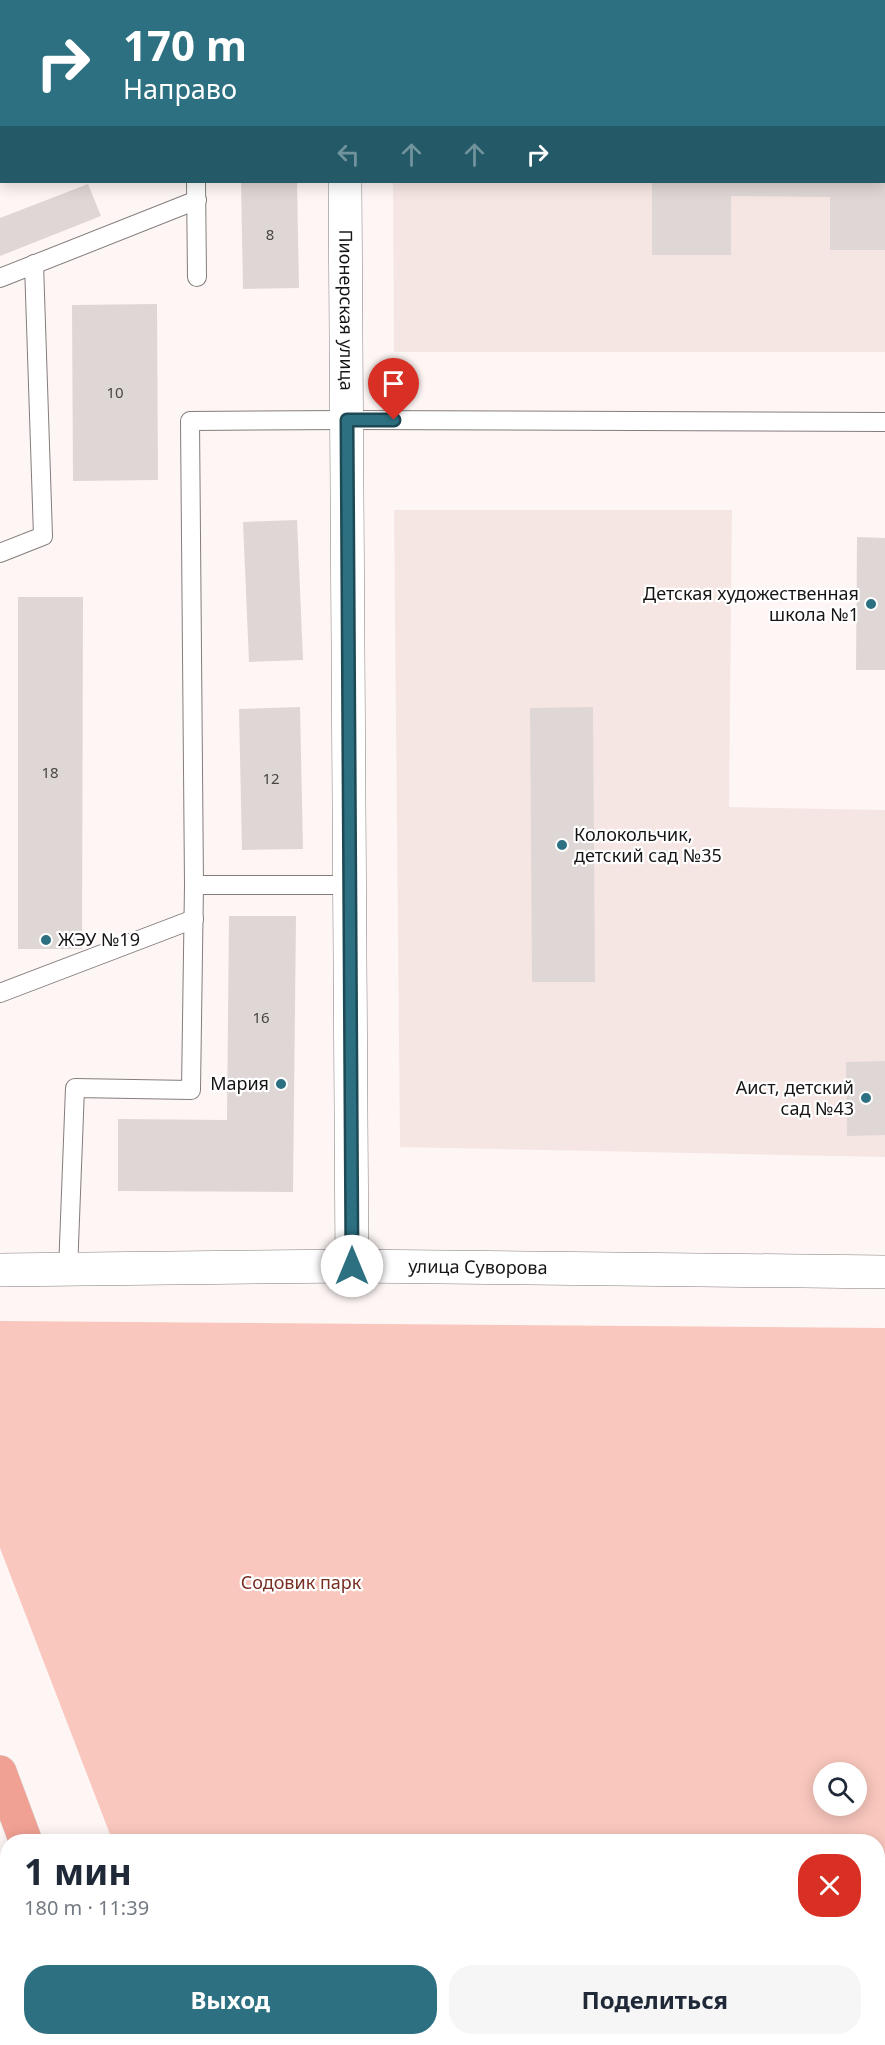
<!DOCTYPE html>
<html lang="ru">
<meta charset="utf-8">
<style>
body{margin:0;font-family:"Noto Sans",sans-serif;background:#f6f6f7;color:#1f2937;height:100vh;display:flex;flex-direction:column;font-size:22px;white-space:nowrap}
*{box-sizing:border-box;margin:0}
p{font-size:20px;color:#747a83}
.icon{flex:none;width:33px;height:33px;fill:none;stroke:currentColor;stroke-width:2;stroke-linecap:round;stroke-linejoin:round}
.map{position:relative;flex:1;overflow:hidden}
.details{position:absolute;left:0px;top:1834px;width:885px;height:212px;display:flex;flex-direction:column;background:#fff;border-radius:24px 24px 0 0;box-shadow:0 3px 15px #0003}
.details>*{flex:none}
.top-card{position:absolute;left:0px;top:0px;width:885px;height:183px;box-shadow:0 3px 15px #0003;background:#2d7081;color:#fff;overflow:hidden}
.controls{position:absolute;left:813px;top:1762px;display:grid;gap:12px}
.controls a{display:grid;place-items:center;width:54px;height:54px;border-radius:50%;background:#fff;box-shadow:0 3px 15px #0003;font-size:30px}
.pin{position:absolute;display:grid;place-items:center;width:51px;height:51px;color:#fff;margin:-62px -26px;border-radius:50% 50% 50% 0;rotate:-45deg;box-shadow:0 0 6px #0007}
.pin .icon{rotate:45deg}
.me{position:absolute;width:66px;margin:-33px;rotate:0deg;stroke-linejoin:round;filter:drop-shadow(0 0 4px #0008)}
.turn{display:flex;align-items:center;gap:21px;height:126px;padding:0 24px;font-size:27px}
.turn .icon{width:78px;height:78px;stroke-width:2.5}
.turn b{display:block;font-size:42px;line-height:51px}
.lanes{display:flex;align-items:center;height:57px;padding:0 24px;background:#0003;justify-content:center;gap:30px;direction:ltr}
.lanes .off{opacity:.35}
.round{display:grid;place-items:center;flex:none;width:63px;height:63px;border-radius:24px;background:#f6f6f7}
.summary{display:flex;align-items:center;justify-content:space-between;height:102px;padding:0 24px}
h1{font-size:36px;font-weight:700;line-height:45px}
.cta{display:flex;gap:12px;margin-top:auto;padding:12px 24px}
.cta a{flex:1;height:69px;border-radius:24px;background:#2d7081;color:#fff;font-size:24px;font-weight:700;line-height:69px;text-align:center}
.cta a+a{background:#f6f6f7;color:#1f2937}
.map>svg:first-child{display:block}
.built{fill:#f6e6e3}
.green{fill:#f9c7bd;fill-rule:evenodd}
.building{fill:#dfd7d5}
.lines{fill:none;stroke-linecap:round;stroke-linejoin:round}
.lane-casing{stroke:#847d7c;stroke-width:20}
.street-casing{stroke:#847d7c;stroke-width:34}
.primary-casing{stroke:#d5d5d5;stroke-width:34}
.lane{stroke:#fff;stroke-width:18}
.street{stroke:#fff;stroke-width:33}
.primary{stroke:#f1a193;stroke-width:33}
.route-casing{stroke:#1d4954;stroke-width:15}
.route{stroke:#2d7081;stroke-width:10}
.poi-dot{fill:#2d7081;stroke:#fff;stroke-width:2}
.labels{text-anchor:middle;stroke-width:4.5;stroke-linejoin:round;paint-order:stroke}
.number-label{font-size:15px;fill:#494544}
.street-label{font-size:18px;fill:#171414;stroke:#fff}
.poi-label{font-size:18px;fill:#171414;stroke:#fff;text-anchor:end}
.park-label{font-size:18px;fill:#782e22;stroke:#fff}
</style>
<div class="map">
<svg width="885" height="2045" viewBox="0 0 885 2045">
<rect width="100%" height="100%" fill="#fef6f4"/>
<g class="built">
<path d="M 392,0 L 885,0 L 885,352 L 394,352 L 393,182 L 884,182 L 884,2 L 392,2 Z"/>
<path d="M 394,510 L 732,510 L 729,807 L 885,810 L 885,1157 L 400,1147 Z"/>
</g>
<path class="green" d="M 0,1321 L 885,1328 L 885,2045 L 192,2045 L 189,2039 L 878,2038 L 878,1842 L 113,1842 L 0,1548 ZM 824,1773 L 856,1773 L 856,1806 L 824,1806 Z"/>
<g class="building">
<path d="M 241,182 L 297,182 L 299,288 L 243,289 Z"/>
<path d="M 652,182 L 885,182 L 885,250 L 830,250 L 830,197 L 731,196 L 731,255 L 652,255 Z"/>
<path d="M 88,184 L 101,216 L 0,256 L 0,218 Z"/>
<path d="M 157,304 L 158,480 L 73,481 L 72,305 Z"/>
<path d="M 297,520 L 303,660 L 249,662 L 243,522 Z"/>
<path d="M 857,537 L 885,538 L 885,670 L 856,670 Z"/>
<path d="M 18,597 L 83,597 L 82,949 L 18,949 Z"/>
<path d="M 300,707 L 303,849 L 242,850 L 239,709 Z"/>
<path d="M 593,707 L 595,982 L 532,982 L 530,708 Z"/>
<path d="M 229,916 L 296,916 L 293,1192 L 118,1191 L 118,1119 L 227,1120 Z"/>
<path d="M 885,1061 L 885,1135 L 847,1136 L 846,1062 Z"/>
</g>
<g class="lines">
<defs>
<g id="lane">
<path d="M 195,0 L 195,2"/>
<path d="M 196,182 L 197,277"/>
<path d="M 0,278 L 197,200"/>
<path d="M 0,553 L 43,536 L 34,264"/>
<path d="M 194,885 L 351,885"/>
<path d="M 0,993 L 194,919"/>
<path d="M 68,1271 L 75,1088 L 191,1090 L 194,885 L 190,421 L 347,420 L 885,422"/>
</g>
<g id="street">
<path d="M 344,0 L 344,2"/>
<path id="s1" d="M 345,182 L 352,1266"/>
<path id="s2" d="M 0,1270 L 352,1266 L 885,1272"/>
<path d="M 0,2032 L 8,2029"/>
</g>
<g id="primary">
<path d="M 0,1772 L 26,1842"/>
<path d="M 98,2038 L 101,2045"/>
</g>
</defs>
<use href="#lane" class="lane-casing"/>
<use href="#street" class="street-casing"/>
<use href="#primary" class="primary-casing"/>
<use href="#lane" class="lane"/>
<use href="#street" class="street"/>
<use href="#primary" class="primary"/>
</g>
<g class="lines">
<defs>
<path id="route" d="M 352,1266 L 347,420 L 394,420"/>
</defs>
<use href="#route" class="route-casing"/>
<use href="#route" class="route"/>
</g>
<g class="poi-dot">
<circle cx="871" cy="604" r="6"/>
<circle cx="562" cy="845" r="6"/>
<circle cx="46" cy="940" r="6"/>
<circle cx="281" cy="1084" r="6"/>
<circle cx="866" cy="1098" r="6"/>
</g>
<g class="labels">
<g class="number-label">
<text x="270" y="240">8</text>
<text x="115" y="398">10</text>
<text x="50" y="778">18</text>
<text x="271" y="784">12</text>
<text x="261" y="1023">16</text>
</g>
<g class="street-label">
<text dy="6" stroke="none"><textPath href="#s1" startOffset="128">Пионерская улица</textPath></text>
<text dy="6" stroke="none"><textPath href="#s2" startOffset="478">улица Суворова</textPath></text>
</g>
<g class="poi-label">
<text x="859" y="600">Детская художественная<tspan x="859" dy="21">школа №1</tspan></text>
<text x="574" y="841" text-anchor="start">Колокольчик,<tspan x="574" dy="21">детский сад №35</tspan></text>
<text x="58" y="946" text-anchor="start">ЖЭУ №19</text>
<text x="269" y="1090">Мария</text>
<text x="854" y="1094">Аист, детский<tspan x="854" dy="21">сад №43</tspan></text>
</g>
<g class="park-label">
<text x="301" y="1589">Содовик парк</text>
</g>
</g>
</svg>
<div class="controls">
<a><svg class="icon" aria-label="search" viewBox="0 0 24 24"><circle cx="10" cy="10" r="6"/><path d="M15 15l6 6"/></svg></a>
</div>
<div class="pin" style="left:394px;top:420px;background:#d93025"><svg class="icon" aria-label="arrive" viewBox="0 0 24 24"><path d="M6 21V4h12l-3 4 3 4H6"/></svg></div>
<svg class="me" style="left:352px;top:1266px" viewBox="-20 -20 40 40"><circle r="19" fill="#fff"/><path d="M0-13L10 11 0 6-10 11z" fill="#2d7081"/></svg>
<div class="top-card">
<div class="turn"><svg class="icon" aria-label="right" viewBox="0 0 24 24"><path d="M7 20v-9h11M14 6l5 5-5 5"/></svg><div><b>170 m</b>Направо</div></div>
<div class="lanes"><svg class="icon off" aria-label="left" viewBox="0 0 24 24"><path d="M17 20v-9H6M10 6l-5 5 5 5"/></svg><svg class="icon off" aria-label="ahead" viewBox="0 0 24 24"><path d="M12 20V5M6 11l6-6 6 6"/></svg><svg class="icon off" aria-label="ahead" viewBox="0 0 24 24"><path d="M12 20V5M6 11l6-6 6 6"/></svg><svg class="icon" aria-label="right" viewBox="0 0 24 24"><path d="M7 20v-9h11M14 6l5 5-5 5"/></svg></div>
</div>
<section class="details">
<div class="summary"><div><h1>1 мин</h1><p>180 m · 11:39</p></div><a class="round" style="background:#d93025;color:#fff"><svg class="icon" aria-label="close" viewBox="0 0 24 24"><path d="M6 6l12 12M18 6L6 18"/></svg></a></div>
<div class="cta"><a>Выход</a><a>Поделиться</a></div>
</section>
</div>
